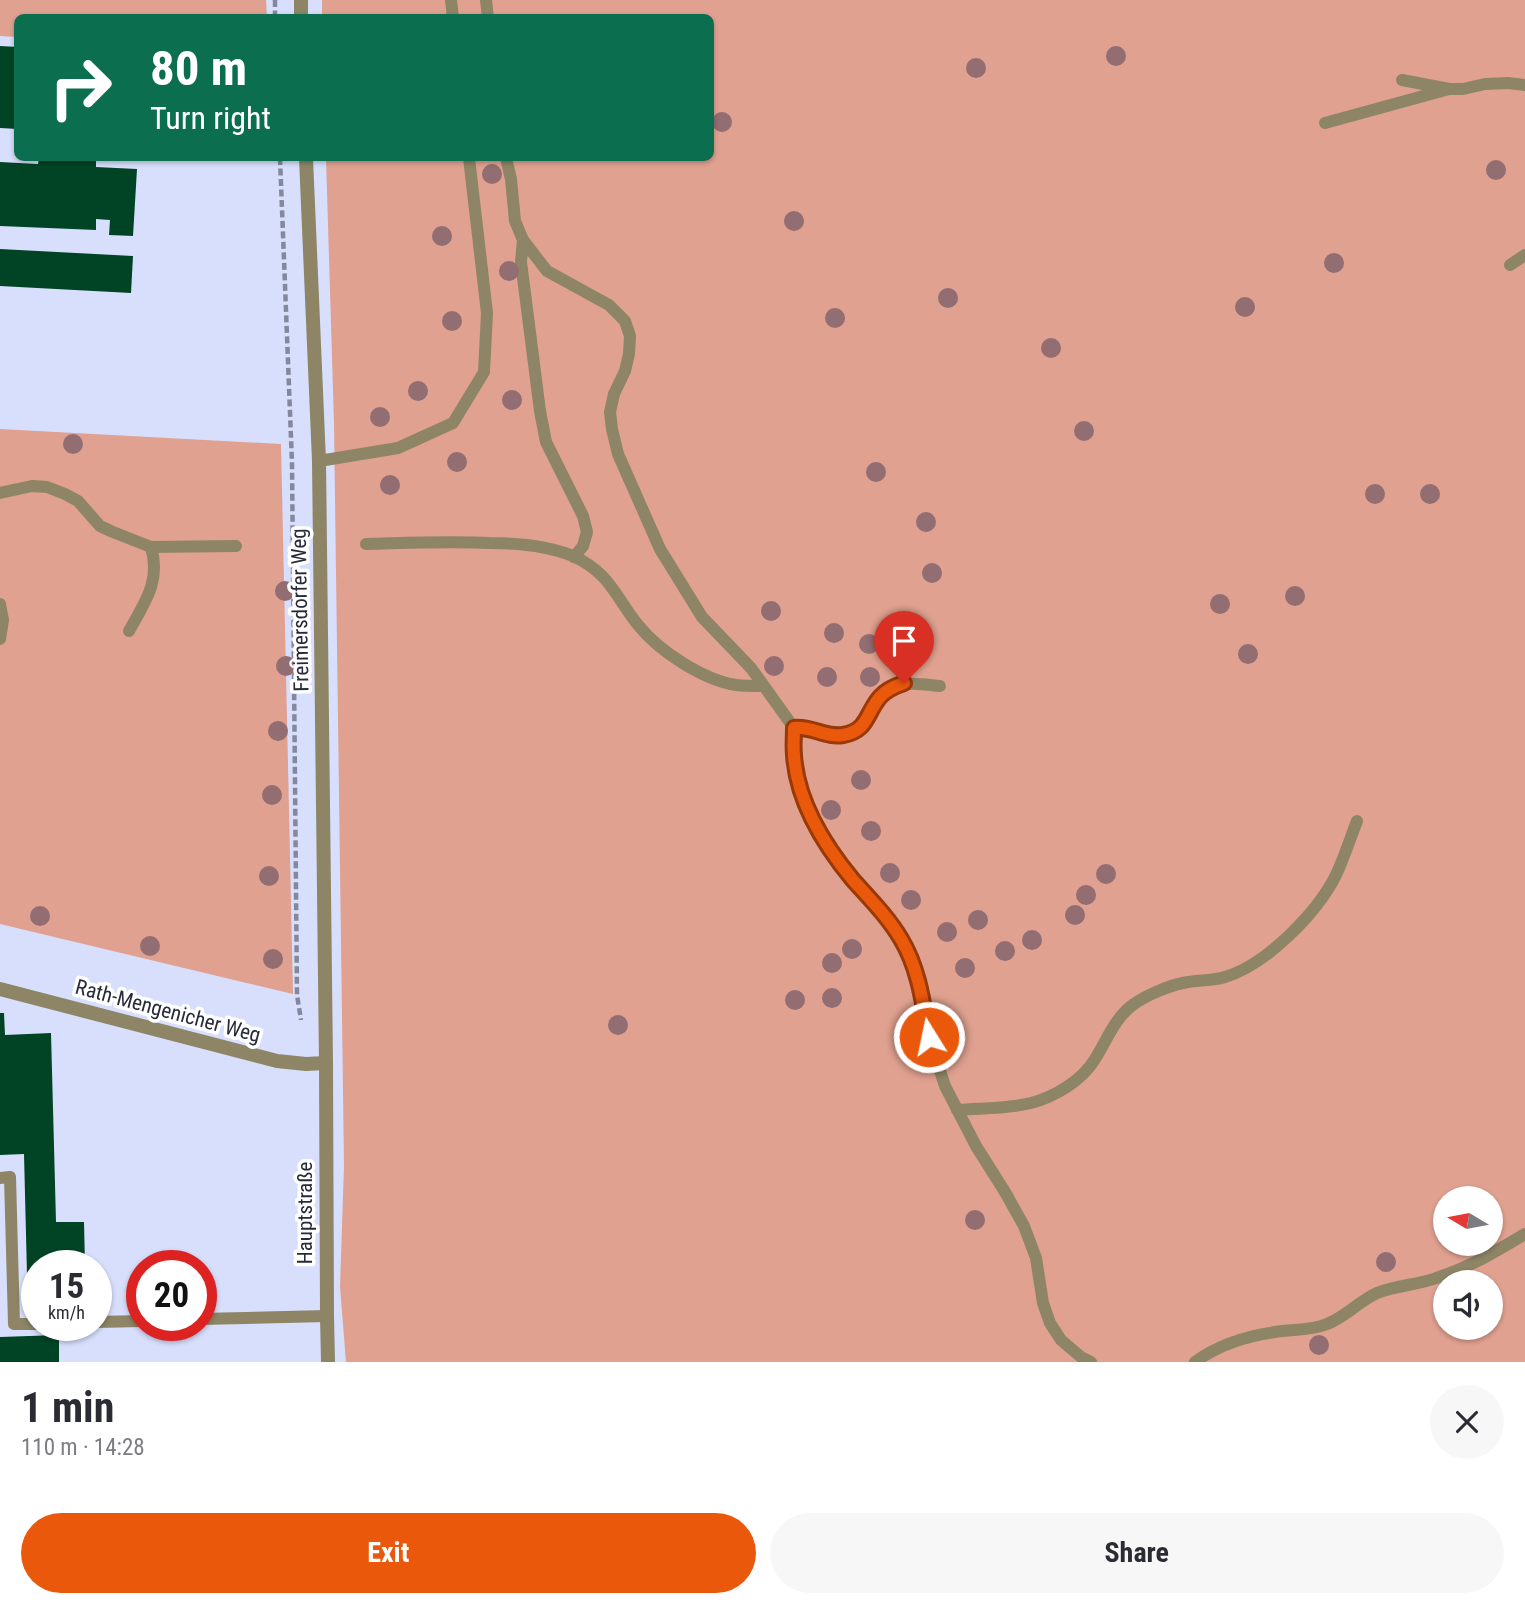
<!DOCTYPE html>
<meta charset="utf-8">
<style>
body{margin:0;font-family:"Roboto Condensed",sans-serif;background:#f7f7f7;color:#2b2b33;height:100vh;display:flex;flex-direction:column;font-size:26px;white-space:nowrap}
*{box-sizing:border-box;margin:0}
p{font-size:23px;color:#7c7c81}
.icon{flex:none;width:38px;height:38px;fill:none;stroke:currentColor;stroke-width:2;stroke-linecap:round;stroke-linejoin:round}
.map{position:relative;height:1362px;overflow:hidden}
.panel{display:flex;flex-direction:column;background:#fff;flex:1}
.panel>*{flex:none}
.guide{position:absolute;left:14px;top:14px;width:700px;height:147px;border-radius:10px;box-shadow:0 2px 5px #0004;background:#0b6e4f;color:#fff;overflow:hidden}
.needle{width:46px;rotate:280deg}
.fabs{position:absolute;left:1433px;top:1186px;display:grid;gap:14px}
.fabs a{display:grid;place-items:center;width:70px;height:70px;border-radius:50%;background:#fff;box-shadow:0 2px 5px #0004;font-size:35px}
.speed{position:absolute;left:21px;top:1250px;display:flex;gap:14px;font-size:35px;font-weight:700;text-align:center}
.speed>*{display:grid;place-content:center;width:91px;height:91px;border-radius:50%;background:#fff;box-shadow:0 2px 5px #0004;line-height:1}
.speed small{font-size:18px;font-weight:400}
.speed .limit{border:10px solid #d22;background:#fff;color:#111}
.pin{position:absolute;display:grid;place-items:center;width:60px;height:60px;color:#fff;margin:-72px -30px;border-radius:50% 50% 50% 0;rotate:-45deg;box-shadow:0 0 7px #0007}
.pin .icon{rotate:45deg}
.me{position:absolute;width:77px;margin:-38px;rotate:350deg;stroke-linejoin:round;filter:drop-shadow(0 0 5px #0008)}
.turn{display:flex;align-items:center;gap:24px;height:147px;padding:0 21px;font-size:32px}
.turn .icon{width:91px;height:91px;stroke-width:2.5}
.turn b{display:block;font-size:49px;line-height:60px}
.round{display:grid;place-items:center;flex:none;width:74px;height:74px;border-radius:37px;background:#f7f7f7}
.overview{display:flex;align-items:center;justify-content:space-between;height:119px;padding:0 21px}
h1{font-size:42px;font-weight:700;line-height:52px}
.button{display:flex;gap:14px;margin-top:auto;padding:14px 21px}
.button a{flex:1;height:80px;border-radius:42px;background:#ea580c;color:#fff;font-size:28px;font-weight:700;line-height:80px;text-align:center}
.button a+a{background:#f7f7f7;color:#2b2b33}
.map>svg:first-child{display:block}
.green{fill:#e0a190;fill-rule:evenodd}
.building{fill:#004425}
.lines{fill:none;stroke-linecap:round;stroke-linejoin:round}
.path{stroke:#83889e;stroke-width:4.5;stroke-dasharray:7 3.5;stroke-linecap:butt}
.service{stroke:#8d8565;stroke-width:12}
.minor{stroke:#8d8565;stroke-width:14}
.tertiary{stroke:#8d8565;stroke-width:14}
.tree{fill:#926d71}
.route-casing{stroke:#983908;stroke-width:18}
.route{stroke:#ea580c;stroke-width:12}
.labels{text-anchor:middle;stroke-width:7;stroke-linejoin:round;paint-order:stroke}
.street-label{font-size:21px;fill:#272a38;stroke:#fff}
</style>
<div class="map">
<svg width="1525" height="1362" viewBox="0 0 1525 1362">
<rect width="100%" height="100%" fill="#d8dffc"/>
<g class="green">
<path d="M 0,0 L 266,0 L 267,17 L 18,18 L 17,37 L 0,36 Z"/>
<path d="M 322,0 L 1525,0 L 1525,1362 L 346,1362 L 340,1287 L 344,1166 L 334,424 L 326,158 L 710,158 L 710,18 L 322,18 ZM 1446,1199 L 1491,1199 L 1491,1244 L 1446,1244 ZM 1446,1283 L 1491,1283 L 1491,1328 L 1446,1328 Z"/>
<path d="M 0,429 L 281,444 L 293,994 L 0,924 Z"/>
</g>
<g class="building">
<path d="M 0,46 L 18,47 L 18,129 L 0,128 Z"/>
<path d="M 39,158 L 96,158 L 96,167 L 137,169 L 133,236 L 109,235 L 110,220 L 96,219 L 96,230 L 0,226 L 0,162 L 38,164 Z"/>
<path d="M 0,249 L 133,256 L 131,293 L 0,286 Z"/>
<path d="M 0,1013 L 4,1013 L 5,1035 L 51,1033 L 56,1222 L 84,1222 L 85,1265 L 37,1265 L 37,1315 L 28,1315 L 24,1154 L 0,1155 Z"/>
<path d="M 59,1335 L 59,1362 L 0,1362 L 0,1337 Z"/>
</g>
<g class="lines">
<g class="path">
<path d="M 275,0 L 275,18"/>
<path d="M 280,158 L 292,463 L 297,995 L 301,1020"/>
</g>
<g class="service">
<path d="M 451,0 L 453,18"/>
<path d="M 486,0 L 488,18"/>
<path d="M 1402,80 L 1449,89 L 1463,89 L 1485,84 L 1508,83 L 1525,85"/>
<path d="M 1325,123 L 1449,89"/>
<path d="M 506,158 L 511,179 L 515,221 L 523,240 L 547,271 L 609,305 L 625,321 L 630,336 L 629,354 L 625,371 L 614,394 L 610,412 L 612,429 L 618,454 L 660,549 L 702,617 L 751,668 L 794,728 L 794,755 L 801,787 L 812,820 L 836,858 L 853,880 L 884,915 L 900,937 L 911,957 L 918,978 L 929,1037 L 945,1086 L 976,1146 L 1005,1192 L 1024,1226 L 1036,1258 L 1043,1303 L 1050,1323 L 1061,1340 L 1081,1357 L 1091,1362"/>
<path d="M 523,240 L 521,262 L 540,411 L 546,442 L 583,516 L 587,532 L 583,546 L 574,557"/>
<path d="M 1510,265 L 1525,255"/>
<path d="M 319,461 L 398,448 L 453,423 L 484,372 L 487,313 L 469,158"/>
<path d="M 0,493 L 32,486 L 47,487 L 65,494 L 78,501 L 100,526 L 113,532 L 151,547 L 236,546"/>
<path d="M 366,544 C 407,543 448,541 489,543 C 517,543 546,545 573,556 C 610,573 615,596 638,625 C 659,651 703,680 736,685 C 745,686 754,686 763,686"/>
<path d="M 0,604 L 3,620 L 0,639"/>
<path d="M 129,631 C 145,602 161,581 151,547"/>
<path d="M 794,728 C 817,726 829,742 853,733 C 863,729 866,721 870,712 C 888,678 907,683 940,686"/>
<path d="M 957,1110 C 980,1108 1007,1109 1031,1103 C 1054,1097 1082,1081 1095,1059 C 1107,1040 1115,1017 1134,1004 C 1147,995 1168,986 1183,983 C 1197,980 1212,981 1225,977 C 1266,965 1317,913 1336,875 C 1344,858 1350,839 1357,821"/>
<path d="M 0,1178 L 10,1177 L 14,1324 L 37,1324"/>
<path d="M 201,1319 L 327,1316"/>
<path d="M 96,1322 L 142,1321"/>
<path d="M 1195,1362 C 1218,1345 1247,1336 1275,1332 C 1292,1329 1310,1331 1327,1324 C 1346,1317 1359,1301 1377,1293 C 1397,1285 1419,1285 1439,1277 C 1470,1267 1497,1251 1525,1234"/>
</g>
<path class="minor" d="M 0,989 L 277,1061 L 306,1064 L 326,1063"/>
<g class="tertiary">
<path d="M 301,0 L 301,18"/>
<path d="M 306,158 L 319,461 L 326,1063 L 327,1316 L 328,1362"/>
</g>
</g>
<g class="tree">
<circle cx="1116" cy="56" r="10"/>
<circle cx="976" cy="68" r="10"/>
<circle cx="722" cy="122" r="10"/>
<circle cx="1496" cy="170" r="10"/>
<circle cx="492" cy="174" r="10"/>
<circle cx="794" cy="221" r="10"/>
<circle cx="442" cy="236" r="10"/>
<circle cx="1334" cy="263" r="10"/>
<circle cx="509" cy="271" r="10"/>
<circle cx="948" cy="298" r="10"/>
<circle cx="1245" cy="307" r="10"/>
<circle cx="835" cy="318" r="10"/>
<circle cx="452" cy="321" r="10"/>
<circle cx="1051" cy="348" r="10"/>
<circle cx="418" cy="391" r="10"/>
<circle cx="512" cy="400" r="10"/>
<circle cx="380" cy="417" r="10"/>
<circle cx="1084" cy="431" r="10"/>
<circle cx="73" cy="444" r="10"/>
<circle cx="457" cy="462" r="10"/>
<circle cx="876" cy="472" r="10"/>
<circle cx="390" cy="485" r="10"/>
<circle cx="1375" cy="494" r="10"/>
<circle cx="1430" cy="494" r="10"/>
<circle cx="926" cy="522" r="10"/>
<circle cx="932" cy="573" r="10"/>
<circle cx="285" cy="591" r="10"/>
<circle cx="1295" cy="596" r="10"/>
<circle cx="1220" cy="604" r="10"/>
<circle cx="771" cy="611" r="10"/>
<circle cx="834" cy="633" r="10"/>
<circle cx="869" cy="644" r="10"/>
<circle cx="903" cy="650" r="10"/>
<circle cx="1248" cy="654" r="10"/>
<circle cx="286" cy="666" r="10"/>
<circle cx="774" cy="666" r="10"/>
<circle cx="827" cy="677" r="10"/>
<circle cx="870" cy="677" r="10"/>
<circle cx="278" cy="731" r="10"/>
<circle cx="861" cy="780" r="10"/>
<circle cx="272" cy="795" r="10"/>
<circle cx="831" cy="810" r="10"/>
<circle cx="871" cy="831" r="10"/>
<circle cx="890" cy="873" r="10"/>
<circle cx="1106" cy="874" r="10"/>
<circle cx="269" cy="876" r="10"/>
<circle cx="1086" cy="895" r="10"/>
<circle cx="911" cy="900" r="10"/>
<circle cx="1075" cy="915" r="10"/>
<circle cx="40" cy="916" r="10"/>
<circle cx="978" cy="920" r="10"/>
<circle cx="947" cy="932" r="10"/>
<circle cx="1032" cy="940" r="10"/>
<circle cx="150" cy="946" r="10"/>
<circle cx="852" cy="949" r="10"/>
<circle cx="1005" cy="951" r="10"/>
<circle cx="273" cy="959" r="10"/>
<circle cx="832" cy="963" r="10"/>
<circle cx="965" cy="968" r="10"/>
<circle cx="832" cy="998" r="10"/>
<circle cx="795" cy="1000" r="10"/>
<circle cx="618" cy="1025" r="10"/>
<circle cx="975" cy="1220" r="10"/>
<circle cx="1386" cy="1262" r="10"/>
<circle cx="1319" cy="1345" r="10"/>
</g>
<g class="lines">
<defs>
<path id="route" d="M 904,683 C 895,686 886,690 880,697 C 866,713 868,731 843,735 C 826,738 812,726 794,728 C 794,737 793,746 794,755 C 797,802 824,845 853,880 C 870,899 888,917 901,939 C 919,969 923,1003 929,1037"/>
</defs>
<use href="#route" class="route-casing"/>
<use href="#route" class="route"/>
</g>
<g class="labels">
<g class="street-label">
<text transform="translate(300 610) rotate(-91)" y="7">Freimersdorfer Weg</text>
<text transform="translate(168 1011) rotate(15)" y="7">Rath-Mengenicher Weg</text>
<text transform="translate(305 1213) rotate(-90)" y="7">Hauptstraße</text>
</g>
</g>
</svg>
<div class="fabs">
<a><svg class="needle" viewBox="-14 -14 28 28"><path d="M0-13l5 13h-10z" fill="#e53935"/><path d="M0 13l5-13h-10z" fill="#7c7c81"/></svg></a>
<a><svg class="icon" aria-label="sound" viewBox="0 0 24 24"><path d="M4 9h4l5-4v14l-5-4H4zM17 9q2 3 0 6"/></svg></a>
</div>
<div class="speed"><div>15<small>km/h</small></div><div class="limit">20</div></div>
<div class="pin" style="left:904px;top:683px;background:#d93025"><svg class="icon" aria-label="arrive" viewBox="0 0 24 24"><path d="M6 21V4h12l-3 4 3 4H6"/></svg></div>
<svg class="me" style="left:929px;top:1037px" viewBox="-20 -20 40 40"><circle r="17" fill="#ea580c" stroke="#fff" stroke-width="3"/><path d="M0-11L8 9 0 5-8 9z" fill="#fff"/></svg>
<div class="guide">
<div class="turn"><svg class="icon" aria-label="right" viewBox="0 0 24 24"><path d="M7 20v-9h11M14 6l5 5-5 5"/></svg><div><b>80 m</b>Turn right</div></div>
</div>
</div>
<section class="panel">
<div class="overview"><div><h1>1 min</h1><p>110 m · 14:28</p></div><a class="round"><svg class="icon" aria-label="close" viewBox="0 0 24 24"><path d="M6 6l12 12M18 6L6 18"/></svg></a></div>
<div class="button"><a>Exit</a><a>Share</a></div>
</section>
